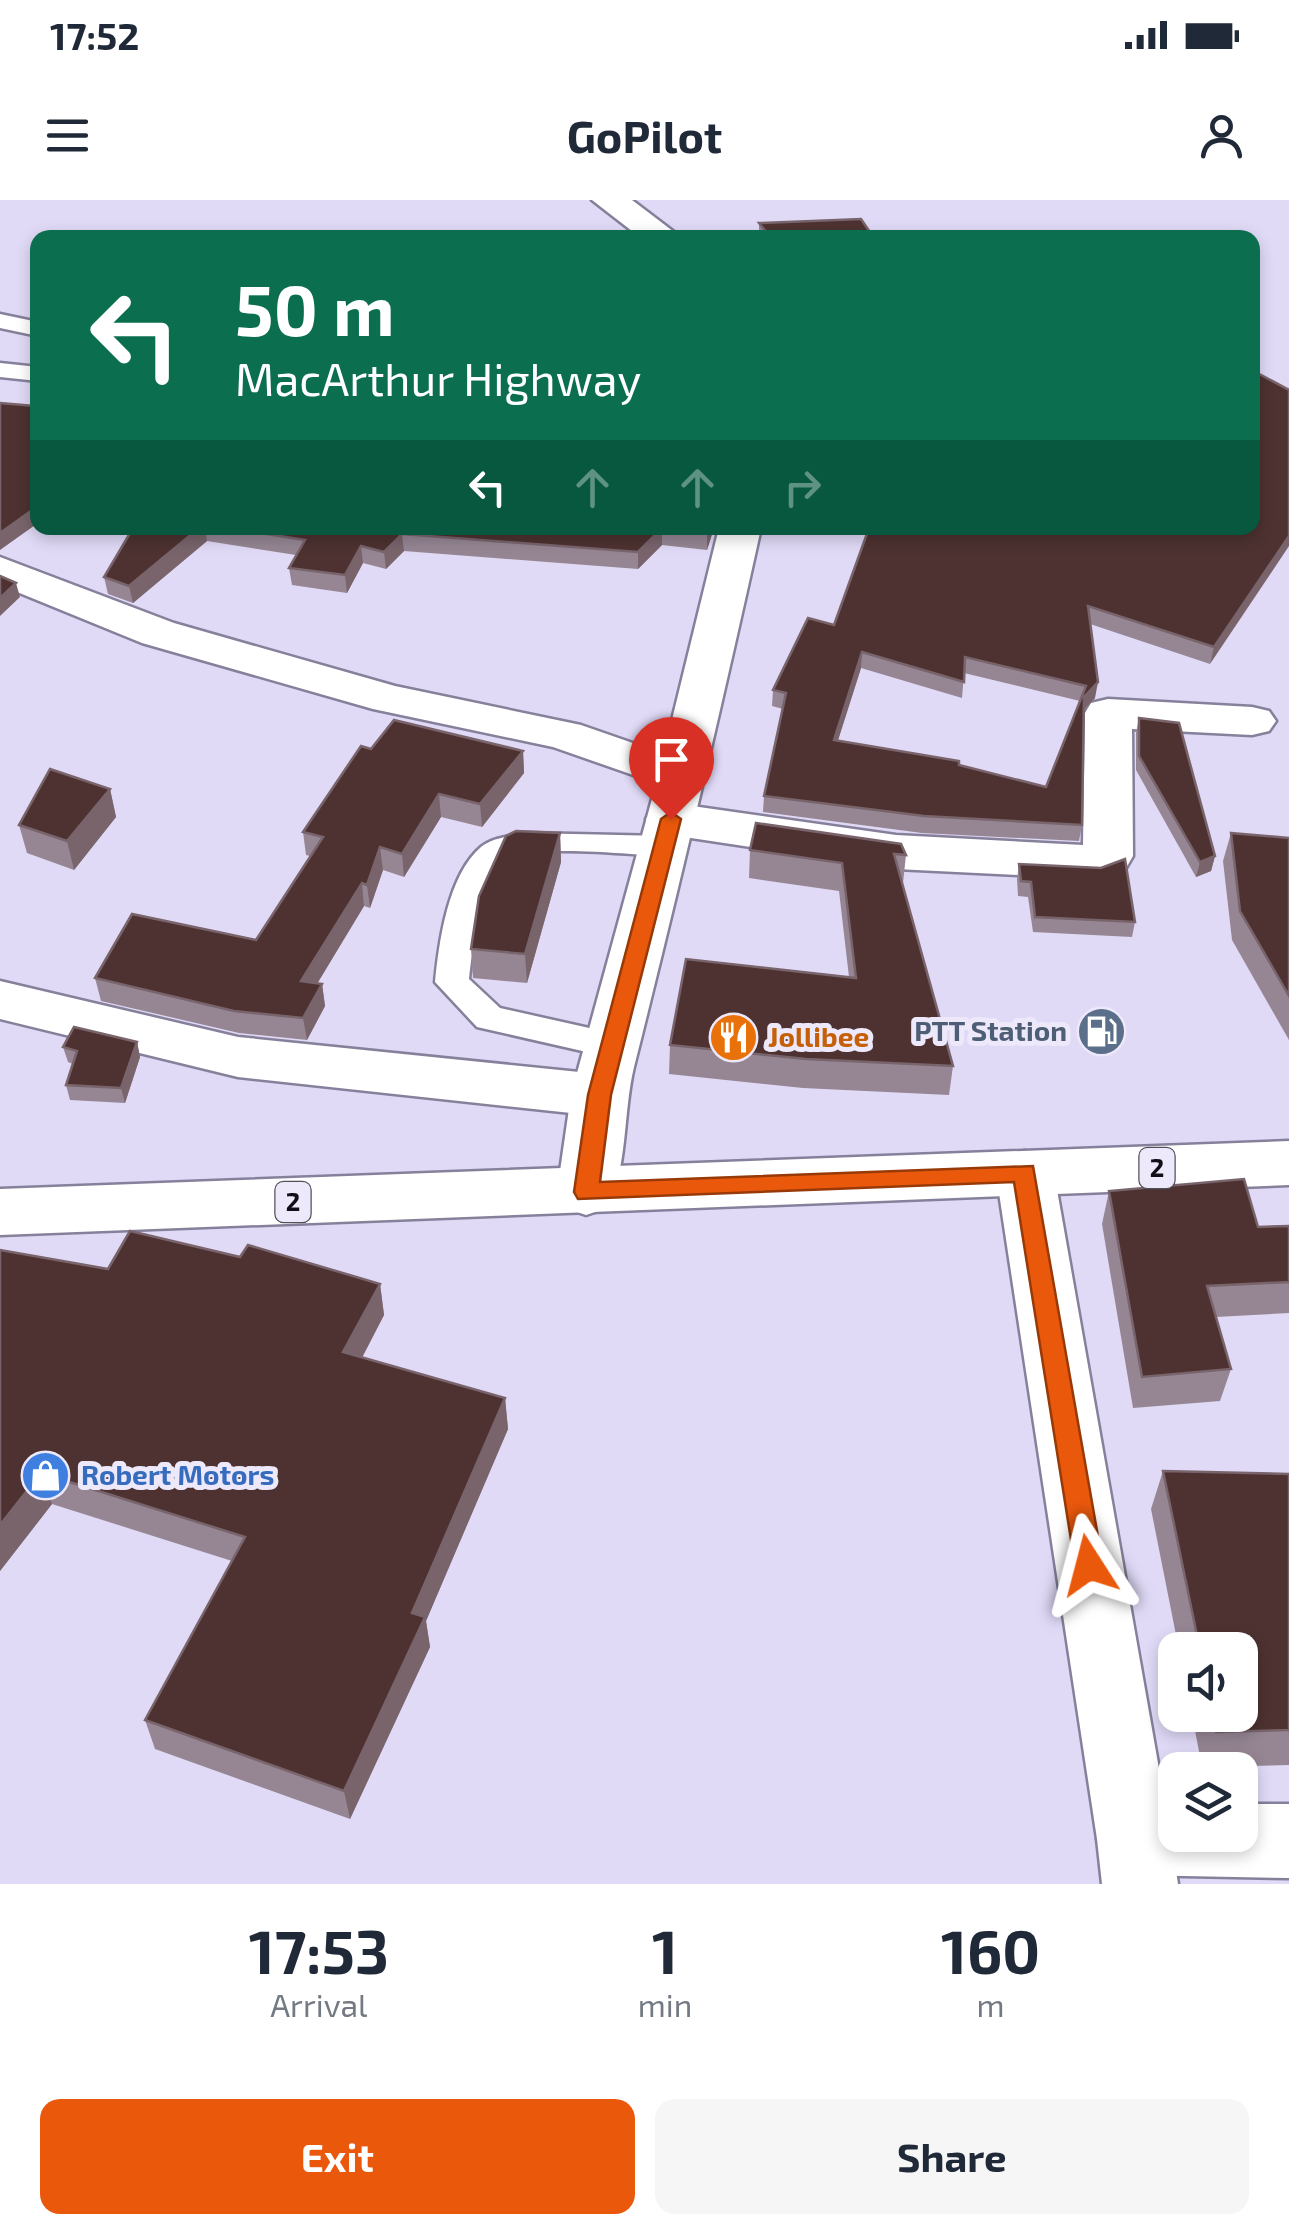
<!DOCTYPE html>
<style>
body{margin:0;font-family:"Exo 2",sans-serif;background:#f6f6f7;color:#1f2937;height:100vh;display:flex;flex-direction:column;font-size:38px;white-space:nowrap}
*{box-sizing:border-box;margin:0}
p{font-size:32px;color:#747a83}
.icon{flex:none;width:55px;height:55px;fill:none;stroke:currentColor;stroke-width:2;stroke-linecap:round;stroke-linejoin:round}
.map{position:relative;height:1684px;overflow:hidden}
.side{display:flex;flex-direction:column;background:#fff;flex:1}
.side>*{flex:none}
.guide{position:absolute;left:30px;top:30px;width:1230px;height:305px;border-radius:20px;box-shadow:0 5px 15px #0003;background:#0b6e4f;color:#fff;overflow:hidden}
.buttons{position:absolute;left:1158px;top:1432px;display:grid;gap:20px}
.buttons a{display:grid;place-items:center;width:100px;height:100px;border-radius:20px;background:#fff;box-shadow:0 5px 15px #0003;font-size:50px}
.pin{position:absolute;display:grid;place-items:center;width:85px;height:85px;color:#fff;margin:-102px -42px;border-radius:50% 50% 50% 0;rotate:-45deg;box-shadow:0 0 10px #0007}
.pin .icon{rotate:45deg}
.me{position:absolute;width:110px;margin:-55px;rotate:351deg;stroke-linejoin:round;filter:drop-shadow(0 0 8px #0008)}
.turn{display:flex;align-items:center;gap:35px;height:210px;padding:0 40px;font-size:45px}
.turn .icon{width:130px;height:130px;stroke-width:2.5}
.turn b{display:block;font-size:70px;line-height:85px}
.lanes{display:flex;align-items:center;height:95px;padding:0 40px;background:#0003;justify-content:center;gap:50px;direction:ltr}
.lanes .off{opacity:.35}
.eta{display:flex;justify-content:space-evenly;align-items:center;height:170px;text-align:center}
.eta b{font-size:60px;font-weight:700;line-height:70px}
.button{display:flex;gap:20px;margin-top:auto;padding:20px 40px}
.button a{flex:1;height:115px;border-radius:20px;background:#ea580c;color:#fff;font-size:40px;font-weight:700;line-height:115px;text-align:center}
.button a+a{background:#f6f6f7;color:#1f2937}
.status{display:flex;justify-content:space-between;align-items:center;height:70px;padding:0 50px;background:#fff;direction:ltr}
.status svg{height:28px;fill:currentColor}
header{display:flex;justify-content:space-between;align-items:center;height:130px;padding:0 40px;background:#fff;font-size:45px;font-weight:700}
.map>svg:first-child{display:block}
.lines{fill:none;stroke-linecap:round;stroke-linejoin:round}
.lane-casing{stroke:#86809b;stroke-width:5}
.street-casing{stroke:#86809b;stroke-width:5}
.secondary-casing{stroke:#86809b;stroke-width:5}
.primary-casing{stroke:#86809b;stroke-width:5}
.highway-casing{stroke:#86809b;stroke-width:5}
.lane{fill:#fff;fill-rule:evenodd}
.street{fill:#fff;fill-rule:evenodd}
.secondary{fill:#fff;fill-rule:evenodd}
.primary{fill:#fff;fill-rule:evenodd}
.highway{fill:#fff;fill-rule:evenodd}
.wall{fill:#968694;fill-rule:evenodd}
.shaded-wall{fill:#79646c}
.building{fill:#4d3231;stroke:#79646c;stroke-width:2.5;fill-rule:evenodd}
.route{fill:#ea580c;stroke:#983908;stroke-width:2.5}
.labels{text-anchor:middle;stroke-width:10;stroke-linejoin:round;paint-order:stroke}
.shield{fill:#ede9fb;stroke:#52505b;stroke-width:2.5}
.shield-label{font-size:25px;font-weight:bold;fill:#100e17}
.service-label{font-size:28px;font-weight:bold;fill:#4e5e75;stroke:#ede9fb;text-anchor:end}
.food-label{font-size:28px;font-weight:bold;fill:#c56008;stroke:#ede9fb;text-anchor:start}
.shop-label{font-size:28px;font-weight:bold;fill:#366cbe;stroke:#ede9fb;text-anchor:start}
</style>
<div class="status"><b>17:52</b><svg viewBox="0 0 49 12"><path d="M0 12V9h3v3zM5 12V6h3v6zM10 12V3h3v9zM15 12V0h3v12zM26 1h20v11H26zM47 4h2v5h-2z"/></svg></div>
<header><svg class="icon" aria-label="menu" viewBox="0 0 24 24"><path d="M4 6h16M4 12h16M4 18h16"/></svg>GoPilot<svg class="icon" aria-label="person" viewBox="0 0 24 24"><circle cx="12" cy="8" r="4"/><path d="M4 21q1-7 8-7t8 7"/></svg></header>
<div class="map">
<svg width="1289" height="1684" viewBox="0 0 1289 1684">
<rect width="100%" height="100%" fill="#e0daf7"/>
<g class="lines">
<defs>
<g id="lane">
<path d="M 0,114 L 38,122 L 38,136 L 0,128 Z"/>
<path d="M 0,163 L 38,167 L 38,181 L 0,177 Z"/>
<path d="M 527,633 L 664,636 L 675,639 L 680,646 L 675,653 L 664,656 C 631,655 528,642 504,662 C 482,681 472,750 469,779 L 500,808 L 625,836 L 631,845 L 625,854 L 613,858 L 477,827 L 435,782 C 439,742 448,675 481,647 C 493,637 512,636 527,633 Z"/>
</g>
<g id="street">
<path d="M 0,357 L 174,423 L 395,486 L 581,525 L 699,566 L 706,577 L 699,588 L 682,592 L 553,547 L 373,509 L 142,443 L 0,385 Z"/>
<path d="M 1108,499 L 1252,507 L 1269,511 L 1276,521 L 1269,531 L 1252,535 L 1132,529 L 1133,656 L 1126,668 L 1098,679 L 896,669 L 671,635 L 654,630 L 646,619 L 654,608 L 671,603 L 896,635 L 1083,645 L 1085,513 L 1091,503 Z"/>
<path d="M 0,781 L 238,837 L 599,874 L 619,880 L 627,895 L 619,910 L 599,916 L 238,877 L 0,819 Z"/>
</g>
<g id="secondary">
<path d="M 592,0 L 632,0 L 682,38 L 641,38 Z"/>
<path d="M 719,328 L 761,328 C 721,509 679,688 634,867 C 623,912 628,968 607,1008 L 586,1015 L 565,1008 L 557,992 L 571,895 L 658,577 Z"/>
<path d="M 1134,1603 L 1160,1613 L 1171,1639 L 1178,1684 L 1102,1684 L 1097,1639 L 1108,1613 Z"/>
</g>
<path id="primary" d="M 1025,951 L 1046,957 L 1054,973 L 1165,1603 L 1175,1603 L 1175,1635 L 1240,1635 L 1240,1604 L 1289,1604 L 1289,1678 L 1134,1675 L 1108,1665 L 1097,1639 L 996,973 L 1004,957 Z"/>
<path id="highway" d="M 1289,941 L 1289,985 L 0,1035 L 0,989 Z"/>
</defs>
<use href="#lane" class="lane-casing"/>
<use href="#street" class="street-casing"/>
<use href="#secondary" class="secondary-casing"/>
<use href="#primary" class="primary-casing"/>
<use href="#highway" class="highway-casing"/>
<use href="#lane" class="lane"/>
<use href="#street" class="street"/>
<use href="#secondary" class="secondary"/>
<use href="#primary" class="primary"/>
<use href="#highway" class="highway"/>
</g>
<g class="wall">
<path d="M 759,23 L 874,38 L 759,38 Z"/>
<path d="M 1289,190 L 1210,464 L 1090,424 L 1095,498 L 1084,510 L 1082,625 L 1079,641 L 922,633 L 763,612 L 764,596 L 783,509 L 772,506 L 773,490 L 834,425 ZM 861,468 L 962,498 L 964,473 L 1080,501 L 1046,587 L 959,565 L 838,540 Z"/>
<path d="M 133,328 L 714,328 L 707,350 L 662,345 L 638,369 L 404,351 L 386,369 L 363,363 L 347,393 L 292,385 L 289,368 L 296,355 L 207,341 L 133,403 L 108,394 L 104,377 Z"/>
<path d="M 1139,518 L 1215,656 L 1211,671 L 1196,677 L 1136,570 L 1136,533 Z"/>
<path d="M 523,551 L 524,573 L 482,627 L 441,617 L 404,677 L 383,670 L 370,708 L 364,706 L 317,783 L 322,784 L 325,806 L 307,840 L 239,833 L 101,801 L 95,778 L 256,740 L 310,656 L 306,655 L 303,632 Z"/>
<path d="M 110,589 L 116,617 L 74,670 L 27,653 L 19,625 Z"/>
<path d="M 560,633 L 561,662 L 527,783 L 473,778 L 471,749 Z"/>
<path d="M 1231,633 L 1289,638 L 1289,840 L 1232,740 L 1223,661 Z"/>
<path d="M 750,650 L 906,655 L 903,683 L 902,683 L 953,866 L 949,895 L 803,888 L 669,874 L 670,845 L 849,777 L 839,691 L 749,678 Z"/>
<path d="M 1019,664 L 1135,722 L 1132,737 L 1033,732 L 1028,697 L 1018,696 L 1017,679 Z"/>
<path d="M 137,842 L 140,857 L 125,903 L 70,900 L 66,885 L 73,864 L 68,862 L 63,847 Z"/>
<path d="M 1109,991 L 1258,1027 L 1289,1026 L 1289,1113 L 1216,1117 L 1231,1169 L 1220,1201 L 1133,1208 L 1102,1024 Z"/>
<path d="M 0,1050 L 108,1069 L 240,1057 L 380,1084 L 384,1115 L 362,1158 L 505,1198 L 508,1229 L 426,1421 L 430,1447 L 350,1619 L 155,1549 L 145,1520 L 232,1361 L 52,1304 L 0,1371 Z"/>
<path d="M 1163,1271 L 1289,1274 L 1289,1565 L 1202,1567 L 1192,1515 L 1240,1515 L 1240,1450 L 1179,1450 L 1151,1309 Z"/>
</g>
<g class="shaded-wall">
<path d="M 38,306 L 38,323 L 0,350 L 0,333 Z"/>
<path d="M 199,328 L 205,328 L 207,341 L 133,403 L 129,386 Z"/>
<path d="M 662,328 L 662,345 L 638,369 L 638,352 Z"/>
<path d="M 709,328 L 714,328 L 707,350 L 707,333 Z"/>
<path d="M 402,334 L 404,351 L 386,369 L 384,352 Z"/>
<path d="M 1289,336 L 1289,346 L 1210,464 L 1214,447 Z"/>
<path d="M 361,346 L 363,363 L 347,393 L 345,375 Z"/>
<path d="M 16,383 L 20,397 L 0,416 L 0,398 Z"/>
<path d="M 862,452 L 861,468 L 833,556 L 834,540 Z"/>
<path d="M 1098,482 L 1095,498 L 1081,513 L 1084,497 Z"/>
<path d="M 523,551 L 524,573 L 482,627 L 480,604 Z"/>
<path d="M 110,589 L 116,617 L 74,670 L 67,641 Z"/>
<path d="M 439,594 L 441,617 L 404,677 L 402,654 Z"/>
<path d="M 560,633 L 561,662 L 527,783 L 525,754 Z"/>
<path d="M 380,647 L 383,670 L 370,708 L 367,685 Z"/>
<path d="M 1215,656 L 1211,671 L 1196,677 L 1200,662 Z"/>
<path d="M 362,683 L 364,706 L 305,804 L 301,781 Z"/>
<path d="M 322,784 L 325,806 L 307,840 L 303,818 Z"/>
<path d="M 137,842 L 140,857 L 125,903 L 121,888 Z"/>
<path d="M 380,1084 L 384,1115 L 348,1184 L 343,1152 Z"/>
<path d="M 505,1198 L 508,1229 L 426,1421 L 430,1447 L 350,1619 L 344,1591 L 412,1413 Z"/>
<path d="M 41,1273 L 52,1304 L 0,1371 L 0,1325 Z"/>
</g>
<g class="building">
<path d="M 861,19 L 874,38 L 771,38 L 759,23 Z"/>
<path d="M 1252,170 L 1289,190 L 1289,336 L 1214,447 L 1088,406 L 1098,482 L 1084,497 L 1082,625 L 924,616 L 764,596 L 786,493 L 773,490 L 808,418 L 834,425 L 869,328 L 1252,328 ZM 862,452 L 964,482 L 965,457 L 1086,486 L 1046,587 L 959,565 L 959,561 L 834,540 Z"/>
<path d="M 0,203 L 35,206 L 38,203 L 38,306 L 0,333 Z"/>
<path d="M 133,328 L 199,328 L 129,386 L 104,377 Z"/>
<path d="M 228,328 L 709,328 L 707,333 L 662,328 L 638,352 L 402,334 L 384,352 L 361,346 L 345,375 L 289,368 L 305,340 Z"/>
<path d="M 0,376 L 16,383 L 0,398 Z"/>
<path d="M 1139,518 L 1179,523 L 1215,656 L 1200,662 L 1139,556 Z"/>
<path d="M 394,520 L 523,551 L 480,604 L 439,594 L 402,654 L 380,647 L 367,685 L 362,683 L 301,781 L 322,784 L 303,818 L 234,811 L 95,778 L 132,714 L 256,740 L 323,637 L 303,632 L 361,546 L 371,549 Z"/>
<path d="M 50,569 L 110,589 L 67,641 L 19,625 Z"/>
<path d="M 756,623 L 901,644 L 906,655 L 894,654 L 953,866 L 806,859 L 670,845 L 686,759 L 856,778 L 842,663 L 750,650 Z"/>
<path d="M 516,631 L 560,633 L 525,754 L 471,749 L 479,696 L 506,636 Z"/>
<path d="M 1231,633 L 1289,638 L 1289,796 L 1240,711 Z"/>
<path d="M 1125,659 L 1135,722 L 1035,717 L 1031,682 L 1021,681 L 1019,664 L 1101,668 Z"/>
<path d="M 74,827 L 137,842 L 121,888 L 66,885 L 77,851 L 63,847 Z"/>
<path d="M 1244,979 L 1258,1027 L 1289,1026 L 1289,1082 L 1207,1086 L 1231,1169 L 1142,1177 L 1109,991 Z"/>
<path d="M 130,1031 L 240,1057 L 248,1045 L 380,1084 L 343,1152 L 505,1198 L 412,1413 L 425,1417 L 344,1591 L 145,1520 L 245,1337 L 41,1273 L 0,1325 L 0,1050 L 108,1069 Z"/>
<path d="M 1163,1271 L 1289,1274 L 1289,1530 L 1216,1532 L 1213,1515 L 1240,1515 L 1240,1450 L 1200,1450 Z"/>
</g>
<path class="route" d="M 671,612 L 681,619 L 611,895 L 600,982 L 1033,966 L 1103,1365 L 1099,1374 L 1089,1377 L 1079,1374 L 1075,1365 L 1014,982 L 578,999 L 574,992 L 588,895 L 661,619 Z"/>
<defs>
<symbol id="fuel-disc" viewBox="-11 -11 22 22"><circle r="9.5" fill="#5c6f8a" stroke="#ede9fb"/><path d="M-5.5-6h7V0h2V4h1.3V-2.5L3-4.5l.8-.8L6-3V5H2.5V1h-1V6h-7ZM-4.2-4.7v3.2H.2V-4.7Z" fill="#fff"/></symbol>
<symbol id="restaurant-disc" viewBox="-11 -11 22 22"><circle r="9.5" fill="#e8710a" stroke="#ede9fb"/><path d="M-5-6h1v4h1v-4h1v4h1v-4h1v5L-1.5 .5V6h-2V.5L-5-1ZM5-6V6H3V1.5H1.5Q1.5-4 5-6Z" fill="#fff"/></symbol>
<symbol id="shop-disc" viewBox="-11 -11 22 22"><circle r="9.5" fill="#3f7fe0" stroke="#ede9fb"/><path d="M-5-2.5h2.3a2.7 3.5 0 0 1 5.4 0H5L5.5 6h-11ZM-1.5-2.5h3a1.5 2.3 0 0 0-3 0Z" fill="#fff"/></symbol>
</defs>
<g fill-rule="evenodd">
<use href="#fuel-disc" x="1074" y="804" width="55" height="55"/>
<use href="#restaurant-disc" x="706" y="810" width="55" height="55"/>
<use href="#shop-disc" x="18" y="1248" width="55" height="55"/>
</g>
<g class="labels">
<g class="shield">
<rect x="1139.5" y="948" width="35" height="40" rx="8"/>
<rect x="275.5" y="982" width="35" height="40" rx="8"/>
</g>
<g class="shield-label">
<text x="1157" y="977">2</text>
<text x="293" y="1011">2</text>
</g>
<g class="service-label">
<text x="1067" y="841">PTT Station</text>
</g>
<g class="food-label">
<text x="768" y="847">Jollibee</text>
</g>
<g class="shop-label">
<text x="81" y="1285">Robert Motors</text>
</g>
</g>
</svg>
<div class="buttons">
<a><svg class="icon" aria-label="sound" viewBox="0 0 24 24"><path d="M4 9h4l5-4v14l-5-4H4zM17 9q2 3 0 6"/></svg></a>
<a><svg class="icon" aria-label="layers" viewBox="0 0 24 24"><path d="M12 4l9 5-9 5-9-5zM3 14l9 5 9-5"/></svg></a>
</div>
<div class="pin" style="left:671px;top:619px;background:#d93025"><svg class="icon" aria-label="arrive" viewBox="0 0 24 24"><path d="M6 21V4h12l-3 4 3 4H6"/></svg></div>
<svg class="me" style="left:1089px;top:1365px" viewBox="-20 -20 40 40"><path d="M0-17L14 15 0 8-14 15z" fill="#ea580c" stroke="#fff" stroke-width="4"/></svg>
<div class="guide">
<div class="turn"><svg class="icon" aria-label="left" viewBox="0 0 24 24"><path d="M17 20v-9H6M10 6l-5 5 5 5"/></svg><div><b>50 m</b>MacArthur Highway</div></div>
<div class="lanes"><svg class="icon" aria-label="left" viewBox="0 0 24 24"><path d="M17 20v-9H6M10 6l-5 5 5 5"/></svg><svg class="icon off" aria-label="ahead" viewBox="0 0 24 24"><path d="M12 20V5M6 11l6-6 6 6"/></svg><svg class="icon off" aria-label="ahead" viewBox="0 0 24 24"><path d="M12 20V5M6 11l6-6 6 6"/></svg><svg class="icon off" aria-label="right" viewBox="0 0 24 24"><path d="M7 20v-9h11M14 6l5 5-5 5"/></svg></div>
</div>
</div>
<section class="side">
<div class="eta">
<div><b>17:53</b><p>Arrival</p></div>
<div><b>1</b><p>min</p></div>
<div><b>160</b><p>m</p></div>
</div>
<div class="button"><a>Exit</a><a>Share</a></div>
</section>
